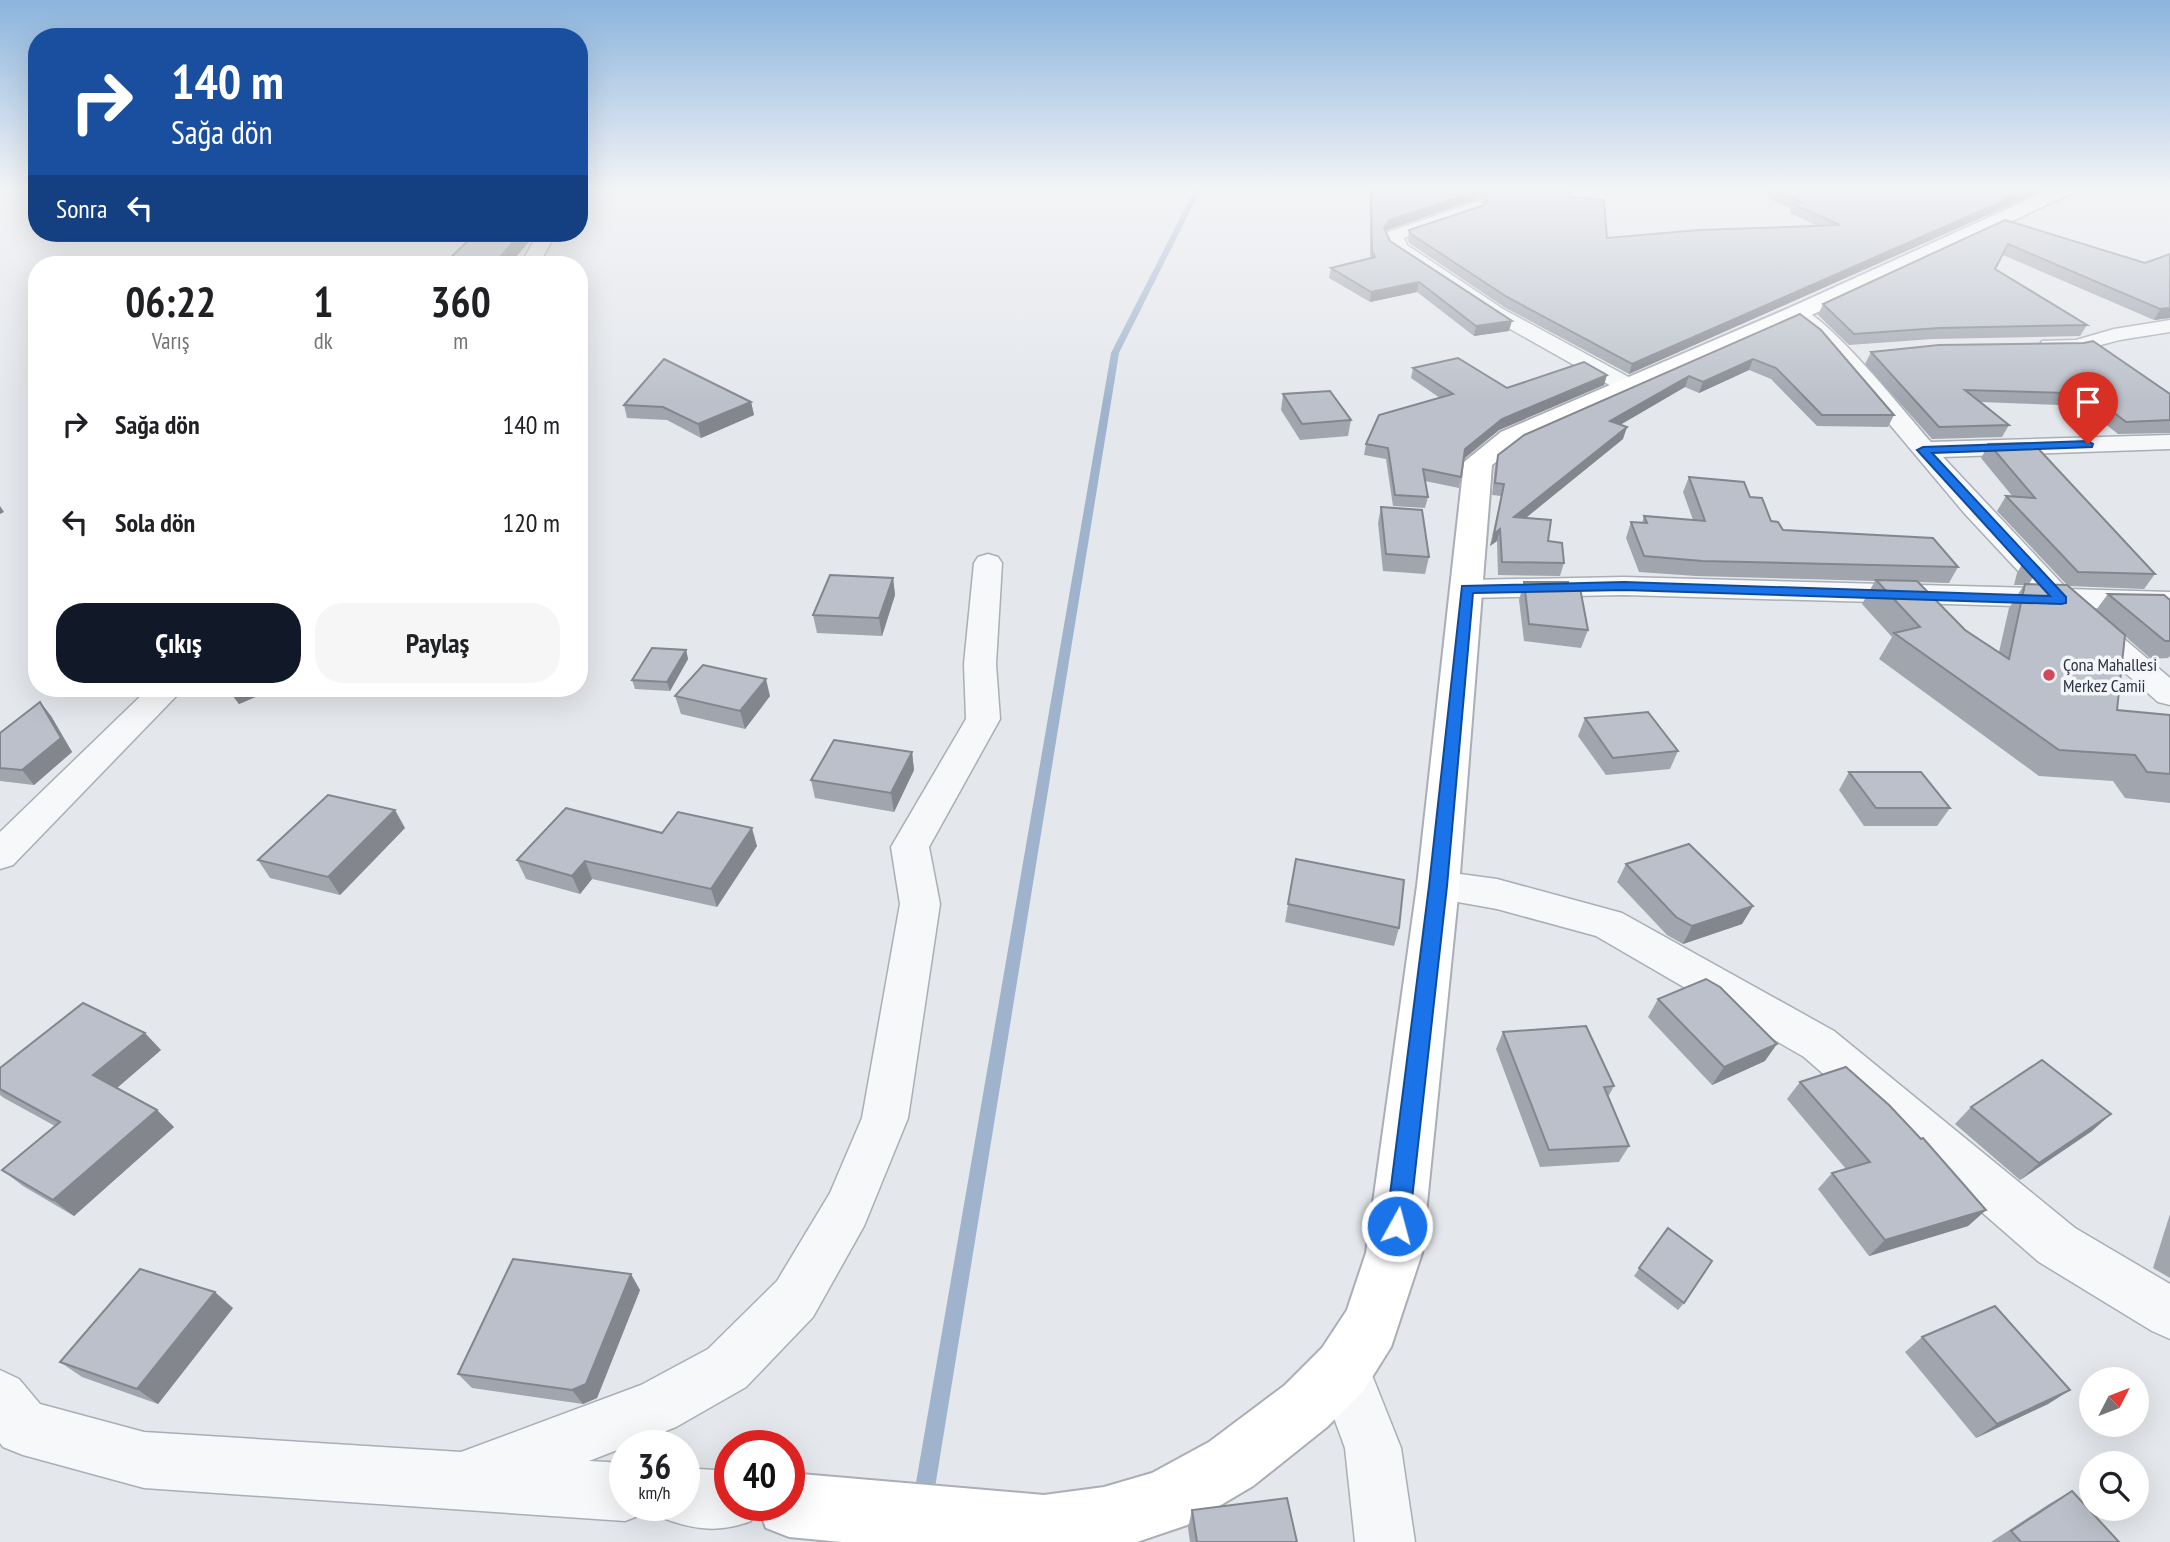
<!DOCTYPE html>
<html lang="tr">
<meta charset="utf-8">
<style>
body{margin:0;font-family:"PT Sans Narrow",sans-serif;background:#f6f6f6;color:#202124;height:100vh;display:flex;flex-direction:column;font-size:26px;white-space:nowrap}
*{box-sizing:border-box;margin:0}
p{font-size:23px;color:#757577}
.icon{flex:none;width:38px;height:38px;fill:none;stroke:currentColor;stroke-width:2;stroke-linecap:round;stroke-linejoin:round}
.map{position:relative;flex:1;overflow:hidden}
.side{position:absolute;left:28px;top:256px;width:560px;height:441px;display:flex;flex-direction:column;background:#fff;border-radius:28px;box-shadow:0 7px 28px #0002}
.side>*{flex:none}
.hud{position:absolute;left:28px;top:28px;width:560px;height:214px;border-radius:28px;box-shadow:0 7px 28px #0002;background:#1a4fa0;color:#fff;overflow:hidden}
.needle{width:46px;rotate:48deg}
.controls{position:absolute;left:2079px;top:1367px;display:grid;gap:14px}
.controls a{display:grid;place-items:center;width:70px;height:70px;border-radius:50%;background:#fff;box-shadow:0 7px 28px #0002;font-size:35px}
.speed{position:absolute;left:609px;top:1430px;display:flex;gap:14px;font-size:35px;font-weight:700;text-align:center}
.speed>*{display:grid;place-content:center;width:91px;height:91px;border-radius:50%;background:#fff;box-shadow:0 7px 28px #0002;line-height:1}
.speed small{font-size:18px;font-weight:400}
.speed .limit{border:10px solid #d22;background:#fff;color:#111}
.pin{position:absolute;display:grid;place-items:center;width:60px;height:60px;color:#fff;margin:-72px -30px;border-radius:50% 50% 50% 0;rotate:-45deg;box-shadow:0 0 7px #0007}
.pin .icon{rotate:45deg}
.me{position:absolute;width:77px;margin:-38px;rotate:7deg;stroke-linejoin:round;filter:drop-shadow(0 0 5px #0008)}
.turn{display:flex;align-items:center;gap:24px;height:147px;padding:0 28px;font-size:32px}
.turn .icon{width:91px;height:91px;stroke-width:2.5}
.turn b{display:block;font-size:49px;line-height:60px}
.then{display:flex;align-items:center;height:66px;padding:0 28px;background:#0003;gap:14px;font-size:26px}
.eta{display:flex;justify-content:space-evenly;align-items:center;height:119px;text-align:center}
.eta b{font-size:42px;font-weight:800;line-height:49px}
.cta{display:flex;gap:14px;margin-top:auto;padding:14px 28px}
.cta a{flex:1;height:80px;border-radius:28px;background:#111827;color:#fff;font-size:28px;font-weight:800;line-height:80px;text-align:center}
.cta a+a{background:#f6f6f6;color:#202124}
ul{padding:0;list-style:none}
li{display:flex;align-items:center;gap:21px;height:98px;padding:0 28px}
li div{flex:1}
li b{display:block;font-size:26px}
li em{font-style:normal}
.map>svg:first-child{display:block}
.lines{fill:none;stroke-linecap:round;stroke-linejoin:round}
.stream{fill:#9fb4cc;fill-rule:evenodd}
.street-casing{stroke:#a9aeb7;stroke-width:3}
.secondary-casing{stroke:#a9aeb7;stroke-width:4}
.street{fill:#f7f8fa;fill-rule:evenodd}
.secondary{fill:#fff;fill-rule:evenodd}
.wall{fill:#a1a5ae}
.shaded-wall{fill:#83868d}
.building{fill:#bbc0ca;stroke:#83868d;stroke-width:2}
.route{fill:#1a73e8;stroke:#114b97;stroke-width:2}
.poi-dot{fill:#d1495b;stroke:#f4f6f9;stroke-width:2.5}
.labels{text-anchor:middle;stroke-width:7;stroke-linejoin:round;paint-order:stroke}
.poi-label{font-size:18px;fill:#2b3445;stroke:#f4f6f9;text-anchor:start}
</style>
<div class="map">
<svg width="2170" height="1542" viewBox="0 0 2170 1542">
<rect width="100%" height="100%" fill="#e4e7ec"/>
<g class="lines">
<path class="stream" d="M 1196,187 L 1202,187 L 1119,353 L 933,1500 L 930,1507 L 923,1510 L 916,1507 L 913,1500 L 1111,353 Z"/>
<defs>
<g id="street">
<path d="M 1476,202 L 1482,203 L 1484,207 L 1482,211 L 1404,238 L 1407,245 L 1503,309 L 1636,381 L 1639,386 L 1636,391 L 1620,391 L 1489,317 L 1390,248 L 1385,236 L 1388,232 Z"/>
<path d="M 538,233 L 556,233 L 539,264 L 521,264 Z"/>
<path d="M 1797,307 C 1828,315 1906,414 1931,442 L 2170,435 L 2170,449 L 1943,457 L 2067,589 L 2170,592 L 2170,610 L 2088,608 L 2170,678 L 2170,705 L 2158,702 L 2051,607 L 1624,595 L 1467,598 L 1457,595 L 1452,589 L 1457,583 L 1467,580 L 1624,577 L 2034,588 L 1965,514 L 1818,339 L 1790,317 L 1787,313 L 1790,309 Z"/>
<path d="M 2170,320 L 2170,332 C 2153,335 2136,337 2120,340 C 2093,346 2070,357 2042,351 L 2039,346 L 2042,341 L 2076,340 L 2114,329 Z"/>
<path d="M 988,554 L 998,557 L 1002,563 L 996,664 L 1000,719 L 929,847 L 940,904 L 908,1118 L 864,1226 L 813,1317 L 746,1387 L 676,1427 L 589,1461 L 625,1463 L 625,1505 L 649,1505 L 646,1513 L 625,1521 L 144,1488 L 23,1455 L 3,1447 L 0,1443 L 0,1370 L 19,1379 L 40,1404 L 144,1432 L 461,1452 L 641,1385 L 708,1349 L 777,1281 L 830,1193 L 862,1118 L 900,904 L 891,847 L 966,719 L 964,664 L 974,563 L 978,557 Z"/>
<path d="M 149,688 L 184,688 L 13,865 L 0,869 L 0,832 Z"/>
<path d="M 1438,871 L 1497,879 L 1622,913 L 1834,1031 L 2075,1228 L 2170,1284 L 2170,1339 L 2152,1331 L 2039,1262 L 1804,1057 L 1596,936 L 1497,909 L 1424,896 L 1419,886 L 1424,876 Z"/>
<path d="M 1343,1342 L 1362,1350 L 1401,1448 L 1415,1542 L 1355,1542 L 1345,1448 L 1316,1369 L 1324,1350 Z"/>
<path d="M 684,1468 L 730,1471 L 730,1505 L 757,1505 L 751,1521 C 720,1533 694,1530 663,1518 L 658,1505 L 684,1505 Z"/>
</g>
<path id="secondary" d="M 2056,187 L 2079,187 L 2076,191 L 1805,318 L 1519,444 L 1492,465 L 1459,886 L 1422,1253 L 1391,1347 L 1364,1390 L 1327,1427 L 1253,1486 L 1187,1525 L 1137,1542 L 842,1542 L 789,1537 L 766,1528 L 757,1505 L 789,1505 L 789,1473 L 1044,1495 L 1104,1487 L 1152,1473 L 1209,1442 L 1285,1385 L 1322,1348 L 1347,1310 L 1366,1253 L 1417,886 L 1464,462 L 1501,432 L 1789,308 Z"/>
</defs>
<use href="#street" class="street-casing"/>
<use href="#secondary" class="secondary-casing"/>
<use href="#street" class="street"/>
<use href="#secondary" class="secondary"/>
</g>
<g class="wall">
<path d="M 1370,187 L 1508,187 L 1570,197 L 1607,238 L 1818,226 L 1790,213 L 1791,209 L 1766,197 L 1769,188 L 1783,187 L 2044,187 L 2026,198 L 1629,374 L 1504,307 L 1409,243 L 1408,240 L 1409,230 L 1485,204 L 1482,200 L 1475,200 L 1387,230 L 1386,232 L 1390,241 L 1509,331 L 1474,336 L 1417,292 L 1370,302 L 1329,278 L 1331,268 L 1370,259 Z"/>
<path d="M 2005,220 L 2145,263 L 2170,254 L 2170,318 L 2154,320 L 2003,255 L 1995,269 L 2087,325 L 2080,336 L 1933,339 L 1849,345 L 1818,315 L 1823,304 Z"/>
<path d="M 1800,314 L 1894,415 L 1888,427 L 1817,426 L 1771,379 L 1749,370 L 1699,393 L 1685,387 L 1620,425 L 1623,439 L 1525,518 L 1548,541 L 1564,563 L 1560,576 L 1498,575 L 1497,541 L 1490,546 L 1501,496 L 1492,495 L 1495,466 L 1498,455 Z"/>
<path d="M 1871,352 L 2170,394 L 2170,433 L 2118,434 L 2069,395 L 2060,405 L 1981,402 L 2009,425 L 2002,437 L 1932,439 L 1865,364 Z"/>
<path d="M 1413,368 L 1507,388 L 1604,385 L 1499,430 L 1464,459 L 1459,488 L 1425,481 L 1428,497 L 1425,508 L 1393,506 L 1386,459 L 1364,455 L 1366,444 L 1440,398 L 1411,378 Z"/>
<path d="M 1283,394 L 1351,420 L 1348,436 L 1300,440 L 1281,410 Z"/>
<path d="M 751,402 L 754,415 L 701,438 L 667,420 L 627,418 L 624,405 Z"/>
<path d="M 1989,444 L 2155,574 L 2144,589 L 2069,586 L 2096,610 L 2108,594 L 2170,600 L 2170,656 L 2168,658 L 2151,659 L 2125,636 L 2117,710 L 2170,715 L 2170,803 L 2125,798 L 2113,781 L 2039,776 L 1879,659 L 1892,637 L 1862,604 L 1875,581 L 1696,576 L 1639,572 L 1626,538 L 1631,522 L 1642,523 L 1644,516 L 1693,520 L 1683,492 L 1689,477 L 1750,497 L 1771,521 L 1783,530 L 1958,567 L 1949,583 L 1918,582 L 1965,630 L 1999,652 L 2009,608 L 2024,585 L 2014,585 L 2017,573 L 2027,556 L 2039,568 L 2029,584 L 2067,585 L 1997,511 L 2006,496 L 2013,497 L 1981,458 Z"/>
<path d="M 1381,507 L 1429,557 L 1425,574 L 1383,571 L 1378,523 Z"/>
<path d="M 893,578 L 895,595 L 882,636 L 817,633 L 813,615 Z"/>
<path d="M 1524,582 L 1569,587 L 1588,630 L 1581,648 L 1524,641 L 1519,600 Z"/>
<path d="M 686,650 L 688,659 L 670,691 L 635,689 L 632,680 Z"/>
<path d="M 226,688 L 277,688 L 239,704 Z"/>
<path d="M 675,696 L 770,696 L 745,729 L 681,714 Z"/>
<path d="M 40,702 L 51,716 L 72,752 L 34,785 L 0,781 L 0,733 Z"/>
<path d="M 1585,718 L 1678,751 L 1670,769 L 1606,775 L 1578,736 Z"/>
<path d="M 912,752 L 914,770 L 894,812 L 815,798 L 811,780 Z"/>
<path d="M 1849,772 L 1950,808 L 1937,826 L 1864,826 L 1839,790 Z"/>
<path d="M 405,828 L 340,895 L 270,878 L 258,860 Z"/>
<path d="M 662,833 L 757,846 L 717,907 L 592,879 L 580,894 L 526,879 L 517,860 Z"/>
<path d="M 1296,859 L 1399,928 L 1394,946 L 1285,922 Z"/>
<path d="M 1626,864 L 1753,906 L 1742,924 L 1683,944 L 1667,935 L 1617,882 Z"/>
<path d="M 1658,999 L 1765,1061 L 1712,1085 L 1648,1017 Z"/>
<path d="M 1503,1032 L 1614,1086 L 1608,1097 L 1629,1146 L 1619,1162 L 1540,1167 L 1496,1049 Z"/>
<path d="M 161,1050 L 117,1088 L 157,1110 L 174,1127 L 74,1216 L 23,1186 L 2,1170 L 55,1126 L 4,1098 L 0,1095 L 0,1068 Z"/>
<path d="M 1800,1082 L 1986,1210 L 1968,1226 L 1869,1256 L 1818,1189 L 1832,1173 L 1846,1169 L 1787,1099 Z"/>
<path d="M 1971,1107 L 2092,1131 L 2020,1180 L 1955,1124 Z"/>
<path d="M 2170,1214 L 2170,1278 L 2153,1268 Z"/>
<path d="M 1668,1228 L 1684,1303 L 1678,1310 L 1634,1276 Z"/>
<path d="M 640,1290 L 597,1398 L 583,1404 L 472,1388 L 458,1374 Z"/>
<path d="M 233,1308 L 158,1404 L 82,1377 L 60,1362 Z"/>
<path d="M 1922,1337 L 2070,1390 L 2048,1404 L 1976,1438 L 1905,1352 Z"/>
<path d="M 2072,1491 L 2119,1542 L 1991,1542 L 2049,1504 Z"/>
<path d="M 1192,1510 L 1297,1542 L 1190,1542 L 1188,1528 Z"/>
</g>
<g class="shaded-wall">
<path d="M 2035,187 L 2044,187 L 2026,198 L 1629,374 L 1632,364 Z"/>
<path d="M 1477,191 L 1475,200 L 1387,230 L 1383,237 L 1384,228 L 1389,220 Z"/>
<path d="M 521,233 L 532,233 L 533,237 L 510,264 L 494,264 Z"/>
<path d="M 1419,282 L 1417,292 L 1370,302 L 1371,292 Z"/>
<path d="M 2170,308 L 2170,318 L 2154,320 L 2160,309 Z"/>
<path d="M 1512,321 L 1509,331 L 1474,336 L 1476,326 Z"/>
<path d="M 1753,359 L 1749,370 L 1699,393 L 1703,382 Z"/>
<path d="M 1607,375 L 1604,385 L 1499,430 L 1462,460 L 1465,449 L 1502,419 Z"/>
<path d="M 1689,376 L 1685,387 L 1606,433 L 1610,421 Z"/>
<path d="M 2076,383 L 2069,395 L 2060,405 L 2067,393 Z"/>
<path d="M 751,402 L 754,415 L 701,438 L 698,424 Z"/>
<path d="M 1627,427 L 1623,439 L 1511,530 L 1514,517 Z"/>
<path d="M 0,506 L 4,512 L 0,514 Z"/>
<path d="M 1500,529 L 1497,541 L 1490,546 L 1494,534 Z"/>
<path d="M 893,578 L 895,595 L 882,636 L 879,618 Z"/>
<path d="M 686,650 L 688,659 L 670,691 L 667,682 Z"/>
<path d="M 766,679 L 770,696 L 745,729 L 740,711 Z"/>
<path d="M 228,688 L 277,688 L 239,704 Z"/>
<path d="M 40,702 L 51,716 L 72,752 L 34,785 L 22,770 Z"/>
<path d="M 912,752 L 914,770 L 894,812 L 891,793 Z"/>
<path d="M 395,810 L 405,828 L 340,895 L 328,877 Z"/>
<path d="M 752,828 L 757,846 L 717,907 L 711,889 Z"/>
<path d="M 585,861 L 592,879 L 580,894 L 572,876 Z"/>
<path d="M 1753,906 L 1742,924 L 1683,944 L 1692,926 Z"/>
<path d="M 145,1033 L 161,1050 L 111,1093 L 93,1075 Z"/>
<path d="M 1777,1044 L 1765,1061 L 1712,1085 L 1724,1067 Z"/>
<path d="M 157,1110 L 174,1127 L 74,1216 L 53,1200 Z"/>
<path d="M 2111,1114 L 2092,1131 L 2020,1180 L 2039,1163 Z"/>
<path d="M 1986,1210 L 1968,1226 L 1869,1256 L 1885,1240 Z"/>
<path d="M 631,1274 L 640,1290 L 597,1398 L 583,1404 L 572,1390 Z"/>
<path d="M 215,1292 L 233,1308 L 158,1404 L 137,1389 Z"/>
<path d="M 2070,1390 L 2048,1404 L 1976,1438 L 1997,1424 Z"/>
</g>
<g class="building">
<path d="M 1371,187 L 1508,187 L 1569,191 L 1570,197 L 1604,200 L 1607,238 L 1699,230 L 1840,225 L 1793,204 L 1802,203 L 1769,188 L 1783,187 L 2035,187 L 1632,364 L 1507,297 L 1411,234 L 1409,230 L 1485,205 L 1488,197 L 1484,192 L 1477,191 L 1389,220 L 1384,228 L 1390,241 L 1512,321 L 1476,326 L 1419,282 L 1371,292 L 1331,268 L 1375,257 L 1372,252 Z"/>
<path d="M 2005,220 L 2145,263 L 2170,254 L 2170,308 L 2160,309 L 2008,244 L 1995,269 L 2087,325 L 1939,328 L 1854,334 L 1823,304 Z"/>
<path d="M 476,233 L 521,233 L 494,264 L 444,264 Z"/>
<path d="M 356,262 L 352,264 L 339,264 Z"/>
<path d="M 1800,314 L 1821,330 L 1894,415 L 1822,415 L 1776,368 L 1753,359 L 1703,382 L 1689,376 L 1610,421 L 1627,427 L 1514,517 L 1551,520 L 1548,541 L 1562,543 L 1564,563 L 1502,562 L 1500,529 L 1494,534 L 1504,484 L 1495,483 L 1498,455 L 1524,435 Z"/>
<path d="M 2093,341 L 2170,394 L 2170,420 L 2126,422 L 2076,383 L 2067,393 L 1965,390 L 2009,425 L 1939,427 L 1871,352 L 1939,345 L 2084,343 Z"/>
<path d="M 1458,358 L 1507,388 L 1584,362 L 1607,375 L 1502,419 L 1465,449 L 1461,477 L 1423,469 L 1428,497 L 1395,495 L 1388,448 L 1366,444 L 1379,415 L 1453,394 L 1413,368 Z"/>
<path d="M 664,359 L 751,402 L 698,424 L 663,407 L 624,405 Z"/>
<path d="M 1330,391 L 1351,420 L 1302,424 L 1283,394 Z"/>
<path d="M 2033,443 L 2155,574 L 2078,572 L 2006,496 L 2035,498 L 1989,444 Z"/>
<path d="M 1689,477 L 1744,482 L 1750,497 L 1762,498 L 1771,521 L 1778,522 L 1783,530 L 1933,538 L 1958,567 L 1702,561 L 1644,556 L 1631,522 L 1647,523 L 1644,516 L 1705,521 Z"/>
<path d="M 1381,507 L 1422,510 L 1429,557 L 1386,554 Z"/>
<path d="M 2027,556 L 2039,568 L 2025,568 Z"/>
<path d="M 830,575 L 893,578 L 879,618 L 813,615 Z"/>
<path d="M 1876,580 L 1917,581 L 1965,630 L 2009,659 L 2025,584 L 2067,585 L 2125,635 L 2117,710 L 2170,715 L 2170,774 L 2147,772 L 2135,755 L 2059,750 L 1894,633 L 1920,627 Z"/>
<path d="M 1524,582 L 1568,582 L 1569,587 L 1580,588 L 1588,630 L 1529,624 Z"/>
<path d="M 2108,594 L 2164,595 L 2170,600 L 2170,641 L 2165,641 Z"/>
<path d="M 652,648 L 686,650 L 667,682 L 632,680 Z"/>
<path d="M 703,665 L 766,679 L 740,711 L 675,696 Z"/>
<path d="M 40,702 L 61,738 L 22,770 L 0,768 L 0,733 Z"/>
<path d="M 1648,712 L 1678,751 L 1613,758 L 1585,718 Z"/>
<path d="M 834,740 L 912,752 L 891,793 L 811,780 Z"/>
<path d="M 1849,772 L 1921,772 L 1950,808 L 1876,808 Z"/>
<path d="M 328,795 L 395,810 L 328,877 L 258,860 Z"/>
<path d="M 566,808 L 662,833 L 678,812 L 752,828 L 711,889 L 585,861 L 572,876 L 517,860 Z"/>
<path d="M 1689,844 L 1753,906 L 1692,926 L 1676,917 L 1626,864 Z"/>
<path d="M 1296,859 L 1404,880 L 1399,928 L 1288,904 Z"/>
<path d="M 1706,979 L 1720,987 L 1777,1044 L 1724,1067 L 1658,999 Z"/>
<path d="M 83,1003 L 145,1033 L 93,1075 L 157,1110 L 53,1200 L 2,1170 L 60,1122 L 0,1089 L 0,1068 Z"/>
<path d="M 1586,1026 L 1614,1086 L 1604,1087 L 1629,1146 L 1549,1150 L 1503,1032 Z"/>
<path d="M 2042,1060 L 2111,1114 L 2039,1163 L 1971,1107 Z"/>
<path d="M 1846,1067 L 1889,1105 L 1921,1139 L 1923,1138 L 1986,1210 L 1885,1240 L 1832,1173 L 1870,1162 L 1800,1082 Z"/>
<path d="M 1668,1228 L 1712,1261 L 1684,1303 L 1639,1268 Z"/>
<path d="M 513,1259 L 631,1274 L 586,1384 L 572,1390 L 458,1374 Z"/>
<path d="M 140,1269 L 215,1292 L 137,1389 L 60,1362 Z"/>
<path d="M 1995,1306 L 2070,1390 L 1997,1424 L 1922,1337 Z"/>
<path d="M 2072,1491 L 2119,1542 L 2021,1542 L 2011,1531 Z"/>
<path d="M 1287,1498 L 1297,1542 L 1197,1542 L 1192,1510 Z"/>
</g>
<linearGradient id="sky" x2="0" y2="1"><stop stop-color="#8bb4dd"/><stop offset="0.47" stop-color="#f3f4f6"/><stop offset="1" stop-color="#f3f4f6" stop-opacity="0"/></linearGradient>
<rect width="2170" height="402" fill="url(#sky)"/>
<path class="route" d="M 2088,441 L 2093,444 L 2092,447 L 1932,453 L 2066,597 L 2066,603 L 2061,604 L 1624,590 L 1473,593 L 1447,886 L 1409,1226 L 1405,1234 L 1397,1237 L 1389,1234 L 1386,1226 L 1429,886 L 1462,586 L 1624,582 L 2050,596 L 1917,450 L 1923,447 Z"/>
<circle class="poi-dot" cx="2049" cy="675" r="7"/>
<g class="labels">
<g class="poi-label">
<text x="2063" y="671">Çona Mahallesi<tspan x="2063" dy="21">Merkez Camii</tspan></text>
</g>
</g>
</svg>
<div class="controls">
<a><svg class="needle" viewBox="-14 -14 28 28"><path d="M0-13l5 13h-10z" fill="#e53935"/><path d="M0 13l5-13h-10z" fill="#757577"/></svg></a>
<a><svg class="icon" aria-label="search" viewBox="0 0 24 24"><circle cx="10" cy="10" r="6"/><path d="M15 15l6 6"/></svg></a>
</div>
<div class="speed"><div>36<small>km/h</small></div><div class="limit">40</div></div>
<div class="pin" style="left:2088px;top:444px;background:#d93025"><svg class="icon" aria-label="arrive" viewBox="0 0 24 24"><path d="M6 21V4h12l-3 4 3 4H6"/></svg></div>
<svg class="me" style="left:1397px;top:1226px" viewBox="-20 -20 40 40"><circle r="17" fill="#1a73e8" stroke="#fff" stroke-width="3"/><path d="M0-11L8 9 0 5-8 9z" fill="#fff"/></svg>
<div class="hud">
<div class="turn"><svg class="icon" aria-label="right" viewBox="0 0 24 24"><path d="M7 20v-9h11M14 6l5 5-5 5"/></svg><div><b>140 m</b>Sağa dön</div></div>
<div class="then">Sonra<svg class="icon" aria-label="left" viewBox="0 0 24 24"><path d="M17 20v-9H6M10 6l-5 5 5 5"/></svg></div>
</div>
<section class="side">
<div class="eta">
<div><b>06:22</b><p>Varış</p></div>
<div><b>1</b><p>dk</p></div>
<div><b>360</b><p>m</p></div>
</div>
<ul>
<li><svg class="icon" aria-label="right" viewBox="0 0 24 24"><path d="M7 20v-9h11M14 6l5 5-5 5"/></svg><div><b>Sağa dön</b></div><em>140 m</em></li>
<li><svg class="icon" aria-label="left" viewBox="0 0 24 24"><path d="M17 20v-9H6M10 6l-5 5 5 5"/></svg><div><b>Sola dön</b></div><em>120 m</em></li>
</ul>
<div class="cta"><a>Çıkış</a><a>Paylaş</a></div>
</section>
</div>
